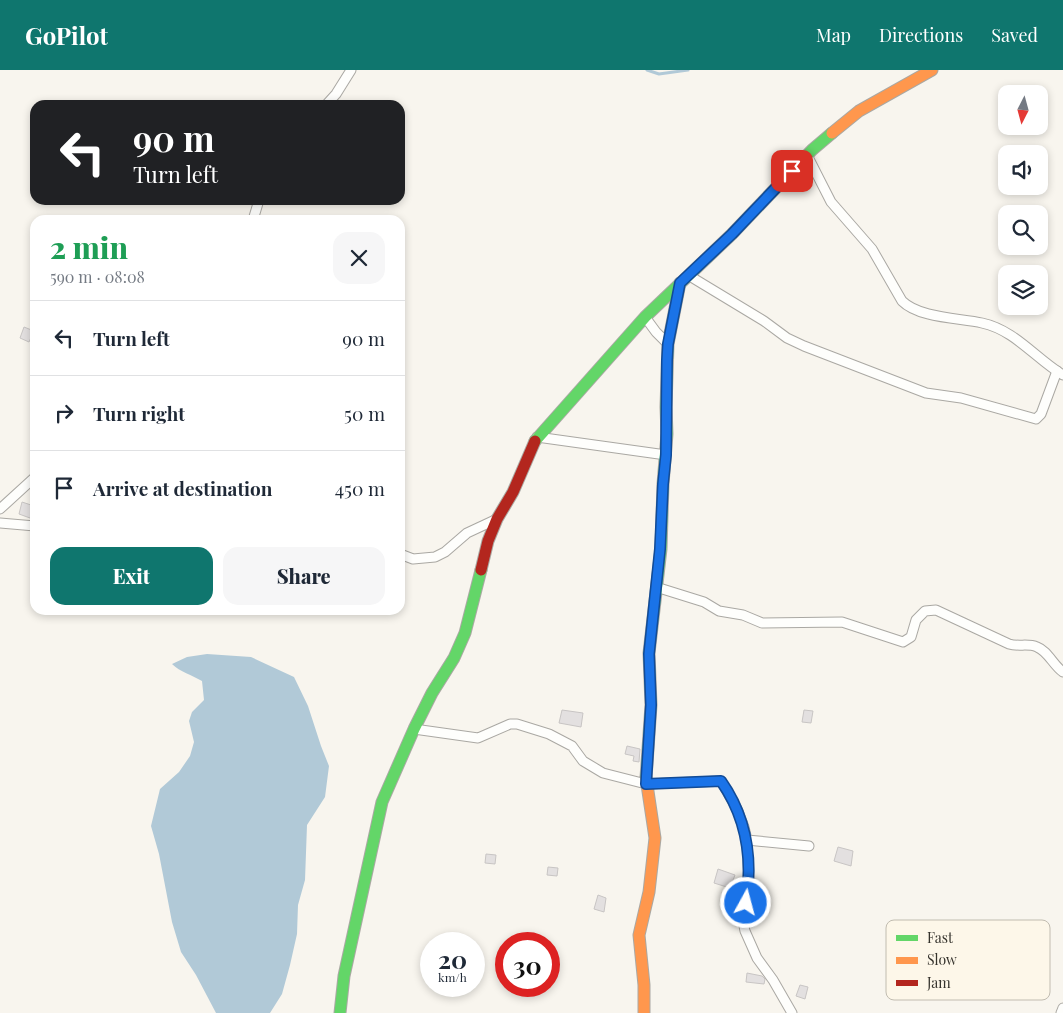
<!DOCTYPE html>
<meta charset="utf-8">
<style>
body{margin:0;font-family:"Playfair Display",serif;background:#f6f6f7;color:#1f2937;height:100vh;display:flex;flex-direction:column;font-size:19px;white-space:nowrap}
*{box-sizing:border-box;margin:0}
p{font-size:16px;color:#747a83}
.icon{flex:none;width:28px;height:28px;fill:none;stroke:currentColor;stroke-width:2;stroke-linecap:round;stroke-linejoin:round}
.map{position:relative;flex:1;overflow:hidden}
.panel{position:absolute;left:30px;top:145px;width:375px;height:400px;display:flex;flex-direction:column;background:#fff;border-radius:15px;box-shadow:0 2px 8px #0003}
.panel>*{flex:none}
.top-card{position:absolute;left:30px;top:30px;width:375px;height:105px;border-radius:15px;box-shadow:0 2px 8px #0003;background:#202124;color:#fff;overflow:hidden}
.needle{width:32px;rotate:186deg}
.fabs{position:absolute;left:998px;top:15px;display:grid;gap:10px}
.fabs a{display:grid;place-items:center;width:50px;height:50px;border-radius:10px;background:#fff;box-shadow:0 2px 8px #0003;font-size:25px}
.speed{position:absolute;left:420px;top:862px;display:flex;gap:10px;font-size:25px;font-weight:700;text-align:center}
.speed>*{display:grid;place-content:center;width:65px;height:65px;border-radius:50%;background:#fff;box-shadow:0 2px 8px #0003;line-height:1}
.speed small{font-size:12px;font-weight:400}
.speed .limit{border:8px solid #d22;background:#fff;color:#111}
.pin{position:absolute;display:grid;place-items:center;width:42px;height:42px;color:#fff;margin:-21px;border-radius:10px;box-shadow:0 2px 8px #0006}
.me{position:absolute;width:55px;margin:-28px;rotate:7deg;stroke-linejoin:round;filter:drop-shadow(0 0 4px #0008)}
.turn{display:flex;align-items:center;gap:18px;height:105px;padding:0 20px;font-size:22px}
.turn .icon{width:65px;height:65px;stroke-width:2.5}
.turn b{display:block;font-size:35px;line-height:42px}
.round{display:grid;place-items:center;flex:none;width:52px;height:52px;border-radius:15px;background:#f6f6f7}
.summary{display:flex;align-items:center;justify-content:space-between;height:85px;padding:0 20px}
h1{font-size:30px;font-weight:800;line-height:38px;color:#1e9e55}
.cta{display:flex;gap:10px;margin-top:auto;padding:10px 20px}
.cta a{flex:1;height:58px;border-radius:15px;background:#0f766e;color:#fff;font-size:20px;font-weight:800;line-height:58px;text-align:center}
.cta a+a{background:#f6f6f7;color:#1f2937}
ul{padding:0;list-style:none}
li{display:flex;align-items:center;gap:15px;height:75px;padding:0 20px;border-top:1px solid #e0e1e3}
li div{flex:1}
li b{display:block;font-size:19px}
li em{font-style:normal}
header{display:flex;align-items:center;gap:30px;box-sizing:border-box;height:70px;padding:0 25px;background:#0f766e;color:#fff}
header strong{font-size:24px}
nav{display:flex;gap:28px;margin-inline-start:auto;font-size:18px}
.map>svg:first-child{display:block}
.water{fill:#b1c9d7}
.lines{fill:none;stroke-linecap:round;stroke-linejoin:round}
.stream{stroke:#b1c9d7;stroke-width:3}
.building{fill:#e3e0e0;stroke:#c8c5c4}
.street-casing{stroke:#aaa8a3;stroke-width:11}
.fast-casing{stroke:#aaa8a3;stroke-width:13}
.slow-casing{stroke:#aaa8a3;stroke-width:13}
.jam-casing{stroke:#aaa8a3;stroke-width:13}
.street{stroke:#fefefc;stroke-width:9}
.fast{stroke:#63d668;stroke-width:11}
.slow{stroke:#ff974d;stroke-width:11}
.jam{stroke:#b3261e;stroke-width:11}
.route-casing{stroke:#114b97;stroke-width:12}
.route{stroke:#1a73e8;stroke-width:9}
.key{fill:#fdf7e9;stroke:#c1bcb0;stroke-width:1}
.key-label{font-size:14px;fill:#34322c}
</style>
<header>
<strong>GoPilot</strong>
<nav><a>Map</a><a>Directions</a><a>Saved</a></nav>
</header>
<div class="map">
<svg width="1063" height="943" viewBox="0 0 1063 943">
<rect width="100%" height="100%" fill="#f8f5ee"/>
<path class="water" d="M 207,584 L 251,587 L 294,607 L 308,636 L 321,676 L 329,696 L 325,727 L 307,755 L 305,810 L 298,835 L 297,864 L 290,895 L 282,924 L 270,943 L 216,943 L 196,905 L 181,882 L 172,852 L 159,784 L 151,756 L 160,719 L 179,702 L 190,686 L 194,672 L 189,651 L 192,642 L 204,630 L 202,611 C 192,605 180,602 172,594 L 187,587 Z"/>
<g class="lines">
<path class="stream" d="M 647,0 L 659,4 L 688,0"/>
</g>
<g class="building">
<path d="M 24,257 L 34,261 L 29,272 L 20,268 Z"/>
<path d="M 22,432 L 34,436 L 30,448 L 19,444 Z"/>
<path d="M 562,640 L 583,643 L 581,657 L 559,653 Z"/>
<path d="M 804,640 L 813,641 L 811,653 L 802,652 Z"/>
<path d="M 627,676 L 640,679 L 639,692 L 633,691 L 634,686 L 625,684 Z"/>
<path d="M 838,777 L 853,781 L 851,796 L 834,791 Z"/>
<path d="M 486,784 L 496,785 L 495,794 L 485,793 Z"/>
<path d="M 548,797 L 558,798 L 557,806 L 547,805 Z"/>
<path d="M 718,799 L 735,805 L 730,818 L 714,813 Z"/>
<path d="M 598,825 L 606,828 L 604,842 L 594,839 Z"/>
<path d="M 747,903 L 762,906 L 765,909 L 764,914 L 746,912 Z"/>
<path d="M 800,915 L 808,917 L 805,929 L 796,926 Z"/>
</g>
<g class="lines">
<defs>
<g id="street">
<path d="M 326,35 L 336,24 L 351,0"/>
<path d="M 807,85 L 831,132 L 872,179 L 902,231 C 919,248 959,248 982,253 C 1015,260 1036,289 1063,305"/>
<path d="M 253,150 L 259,130"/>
<path d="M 688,205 L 764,251 L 787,268 L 804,276 L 926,323 L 961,328 L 1036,349 L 1041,344 L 1057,301"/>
<path d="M 645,247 L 656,262 L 668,274"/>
<path d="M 537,367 L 666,385"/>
<path d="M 0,439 L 35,407"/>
<path d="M 0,453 L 35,456"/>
<path d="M 400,484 L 413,489 L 435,487 L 445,482 L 467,463 L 497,449"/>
<path d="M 656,517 L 704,532 L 719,541 L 743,545 L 762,553 L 842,552 L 903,572 L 911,567 L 916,550 L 925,541 L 936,540 L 1009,574 C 1019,577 1028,573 1037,577 C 1048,581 1053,595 1063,602"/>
<path d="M 414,659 L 478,668 L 510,654 L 517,654 L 549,664 L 572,676 L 583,691 L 603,703 L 646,714 L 721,711 L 737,739 L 744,757 L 747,770 L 749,816 L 743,851 L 745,861 L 757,888 L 773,910 L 792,943"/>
<path d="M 747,770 L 809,776"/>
<path d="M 1061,943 L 1063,938"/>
</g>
<g id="fast">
<path d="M 535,371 L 645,247 L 732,164 L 812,80 L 832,63"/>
<path d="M 646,708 L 651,635 L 649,583 L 661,479 L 663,414 L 667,364 L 666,337 L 668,274 L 680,213"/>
<path d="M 340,943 L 344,906 L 382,732 L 414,659 L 432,623 L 454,588 L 465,563 L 481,500"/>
</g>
<g id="slow">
<path d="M 832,63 L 859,41 L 932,0"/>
<path d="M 644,943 L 644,915 L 639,865 L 649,822 L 655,768 L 646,708"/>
</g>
<path id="jam" d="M 481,500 L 488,471 L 497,449 L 513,422 L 535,371"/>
</defs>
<use href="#street" class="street-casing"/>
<use href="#fast" class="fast-casing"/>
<use href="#slow" class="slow-casing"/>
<use href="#jam" class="jam-casing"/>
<use href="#street" class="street"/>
<use href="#fast" class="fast"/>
<use href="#slow" class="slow"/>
<use href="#jam" class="jam"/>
</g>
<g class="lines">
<defs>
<path id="route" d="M 746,833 C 753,789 747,748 721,711 L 646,714 L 651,635 L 649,584 L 660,479 L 663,414 L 666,385 L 667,290 L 668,274 L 680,213 L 732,164 L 792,101"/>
</defs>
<use href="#route" class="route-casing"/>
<use href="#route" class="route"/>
</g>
<rect x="886" y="850" width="164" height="80" rx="8" class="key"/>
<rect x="896" y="865" width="22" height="6" fill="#63d668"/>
<rect x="896" y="887" width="22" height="7" fill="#ff974d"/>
<rect x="896" y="910" width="22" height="6" fill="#b3261e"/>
<g class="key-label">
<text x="927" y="873">Fast</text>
<text x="927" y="895">Slow</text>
<text x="927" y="918">Jam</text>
</g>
</svg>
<div class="fabs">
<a><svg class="needle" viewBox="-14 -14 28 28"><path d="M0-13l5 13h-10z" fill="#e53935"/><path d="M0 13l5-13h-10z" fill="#747a83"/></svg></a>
<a><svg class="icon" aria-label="sound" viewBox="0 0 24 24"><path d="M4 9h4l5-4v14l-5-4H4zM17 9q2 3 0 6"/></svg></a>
<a><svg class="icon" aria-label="search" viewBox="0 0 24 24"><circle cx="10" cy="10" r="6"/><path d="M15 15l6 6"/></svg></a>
<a><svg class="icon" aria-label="layers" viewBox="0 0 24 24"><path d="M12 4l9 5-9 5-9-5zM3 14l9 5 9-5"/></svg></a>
</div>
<div class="speed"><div>20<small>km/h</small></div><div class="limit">30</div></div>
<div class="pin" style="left:792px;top:101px;background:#d93025"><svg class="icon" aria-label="arrive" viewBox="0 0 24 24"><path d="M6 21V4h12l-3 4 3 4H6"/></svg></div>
<svg class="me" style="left:746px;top:833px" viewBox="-20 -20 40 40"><circle r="17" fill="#1a73e8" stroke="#fff" stroke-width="3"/><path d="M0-11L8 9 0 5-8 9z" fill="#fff"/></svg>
<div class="top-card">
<div class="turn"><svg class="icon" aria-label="left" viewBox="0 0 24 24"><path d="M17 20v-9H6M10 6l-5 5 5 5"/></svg><div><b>90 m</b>Turn left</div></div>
</div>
<section class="panel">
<div class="summary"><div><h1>2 min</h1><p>590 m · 08:08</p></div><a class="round"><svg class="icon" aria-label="close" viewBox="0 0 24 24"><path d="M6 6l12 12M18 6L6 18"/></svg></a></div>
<ul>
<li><svg class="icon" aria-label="left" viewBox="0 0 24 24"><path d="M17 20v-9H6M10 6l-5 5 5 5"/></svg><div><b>Turn left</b></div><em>90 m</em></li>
<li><svg class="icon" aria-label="right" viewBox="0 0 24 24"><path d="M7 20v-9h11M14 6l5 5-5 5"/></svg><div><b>Turn right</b></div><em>50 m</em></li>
<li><svg class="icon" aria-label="arrive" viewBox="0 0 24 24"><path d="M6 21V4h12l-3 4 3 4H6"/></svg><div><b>Arrive at destination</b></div><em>450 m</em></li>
</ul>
<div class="cta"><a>Exit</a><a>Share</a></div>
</section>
</div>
